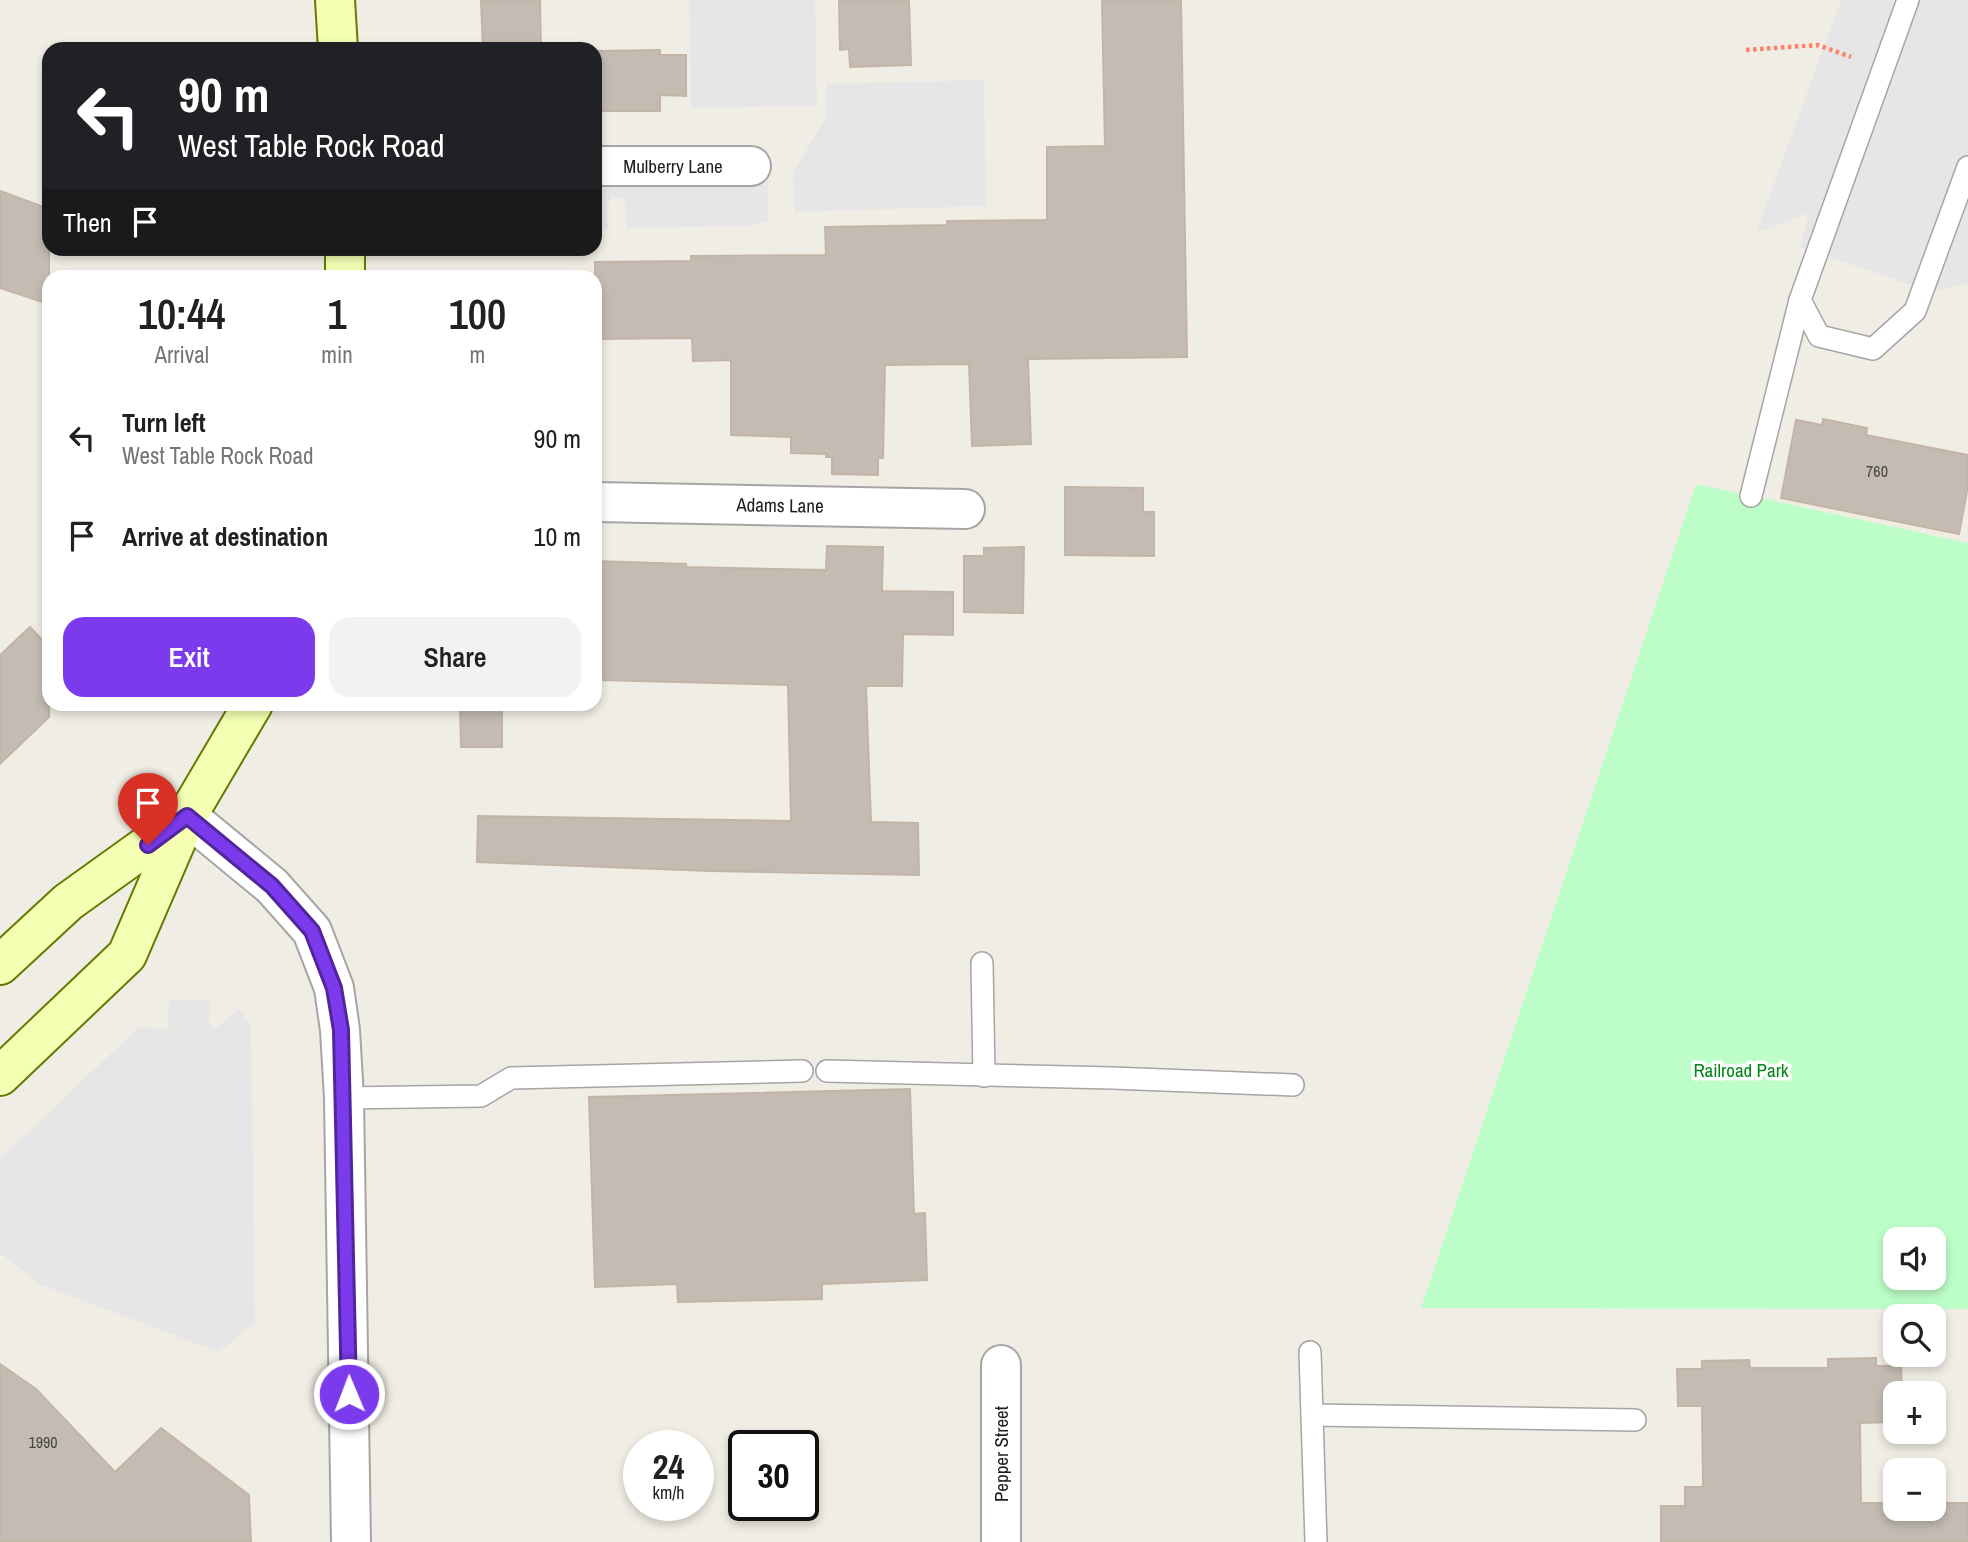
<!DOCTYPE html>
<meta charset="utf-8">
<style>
body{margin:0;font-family:"Archivo Narrow",sans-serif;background:#f2f2f2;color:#202124;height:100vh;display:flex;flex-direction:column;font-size:26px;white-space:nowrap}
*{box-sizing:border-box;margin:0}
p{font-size:23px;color:#757577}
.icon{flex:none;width:38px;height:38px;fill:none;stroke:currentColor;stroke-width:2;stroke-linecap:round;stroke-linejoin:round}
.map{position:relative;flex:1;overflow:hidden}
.panel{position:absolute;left:42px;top:270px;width:560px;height:441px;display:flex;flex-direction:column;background:#fff;border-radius:21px;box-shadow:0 4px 10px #0003}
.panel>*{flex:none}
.hud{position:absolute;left:42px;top:42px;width:560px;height:214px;border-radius:21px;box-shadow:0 4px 10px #0003;background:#202124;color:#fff;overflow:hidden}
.tools{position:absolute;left:1883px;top:1227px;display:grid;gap:14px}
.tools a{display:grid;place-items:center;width:63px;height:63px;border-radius:14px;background:#fff;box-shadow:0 4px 10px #0003;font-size:35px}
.speed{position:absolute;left:623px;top:1430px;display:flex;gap:14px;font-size:35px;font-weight:700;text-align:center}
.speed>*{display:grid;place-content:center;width:91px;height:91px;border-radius:50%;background:#fff;box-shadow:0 4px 10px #0003;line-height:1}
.speed small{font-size:18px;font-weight:400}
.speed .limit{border:4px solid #111;border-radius:10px;background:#fff;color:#111}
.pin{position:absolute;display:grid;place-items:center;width:60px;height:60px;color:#fff;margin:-72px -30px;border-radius:50% 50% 50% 0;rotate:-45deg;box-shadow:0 0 7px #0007}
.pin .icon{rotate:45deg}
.me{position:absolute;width:77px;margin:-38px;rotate:359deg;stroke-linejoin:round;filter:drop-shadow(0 0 5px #0008)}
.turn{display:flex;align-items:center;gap:24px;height:147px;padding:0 21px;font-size:32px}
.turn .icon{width:91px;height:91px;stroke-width:2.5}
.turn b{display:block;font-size:49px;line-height:60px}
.then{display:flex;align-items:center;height:66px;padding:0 21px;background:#0003;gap:14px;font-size:26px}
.eta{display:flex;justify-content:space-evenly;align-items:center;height:119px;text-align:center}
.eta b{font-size:42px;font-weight:600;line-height:49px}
.button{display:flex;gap:14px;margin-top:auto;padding:14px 21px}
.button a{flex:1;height:80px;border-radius:21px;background:#7c3aed;color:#fff;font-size:28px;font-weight:600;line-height:80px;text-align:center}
.button a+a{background:#f2f2f2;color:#202124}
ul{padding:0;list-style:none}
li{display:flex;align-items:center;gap:21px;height:98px;padding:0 21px}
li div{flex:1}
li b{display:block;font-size:26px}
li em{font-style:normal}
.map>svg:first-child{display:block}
.park{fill:#bdfec8;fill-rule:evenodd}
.parking{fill:#e6e6e6}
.building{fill:#c4bcb3;stroke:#c3b5a5;stroke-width:2}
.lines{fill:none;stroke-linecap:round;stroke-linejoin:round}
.lane-casing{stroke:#a5a5a5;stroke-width:24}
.street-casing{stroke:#a5a5a5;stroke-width:42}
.secondary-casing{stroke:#647b00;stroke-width:42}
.path{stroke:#ff8266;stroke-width:4.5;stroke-dasharray:3.5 3.5;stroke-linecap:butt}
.lane{stroke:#fff;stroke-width:21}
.street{stroke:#fff;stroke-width:38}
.secondary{stroke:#f5ffb3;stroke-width:38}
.route-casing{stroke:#51269a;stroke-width:18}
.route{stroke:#7c3aed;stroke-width:12}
.labels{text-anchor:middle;stroke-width:7;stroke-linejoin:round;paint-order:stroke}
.number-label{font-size:16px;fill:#484643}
.street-label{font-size:19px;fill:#1e1e1e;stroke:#fff}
.park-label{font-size:19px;fill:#028718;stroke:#fff}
</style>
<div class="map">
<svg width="1968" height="1542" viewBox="0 0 1968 1542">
<rect width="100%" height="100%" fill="#f0ede4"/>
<path class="park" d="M 1696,484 L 1968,543 L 1968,1309 L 1421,1308 ZM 1895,1239 L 1934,1239 L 1934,1278 L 1895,1278 Z"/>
<g class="parking">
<path d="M 689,0 L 815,0 L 817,106 L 691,108 Z"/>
<path d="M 1841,0 L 1968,0 L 1968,284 L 1931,292 L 1800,247 L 1809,213 L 1756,233 Z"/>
<path d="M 984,80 L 986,206 L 794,212 L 793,173 L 826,117 L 826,84 Z"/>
<path d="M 768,181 L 768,221 L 751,226 L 626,228 L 625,201 L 621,197 L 612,198 L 608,202 L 608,229 L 595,229 L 595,183 Z"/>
<path d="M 169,1000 L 210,1000 L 209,1023 L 216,1028 L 239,1009 L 251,1026 L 255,1322 L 219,1352 L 41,1285 L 0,1253 L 0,1159 L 139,1027 L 164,1029 L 168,1026 Z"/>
</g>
<g class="building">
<path d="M 481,0 L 540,0 L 541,49 L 483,49 Z"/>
<path d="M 839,0 L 909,0 L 911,65 L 850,67 L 849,49 L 840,50 Z"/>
<path d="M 1102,0 L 1181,0 L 1187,357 L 1028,359 L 1031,444 L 972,446 L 969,364 L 885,365 L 883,458 L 878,458 L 878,475 L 832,474 L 832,457 L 826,457 L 826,454 L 791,453 L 791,437 L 731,435 L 731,360 L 693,361 L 692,338 L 595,339 L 595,262 L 691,261 L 691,256 L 826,255 L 825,227 L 947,225 L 947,221 L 1047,220 L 1047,147 L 1105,146 Z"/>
<path d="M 660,50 L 660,55 L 686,55 L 686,96 L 660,95 L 660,111 L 595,111 L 595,51 Z"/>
<path d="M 0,191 L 49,209 L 49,304 L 0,288 Z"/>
<path d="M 1823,419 L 1867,428 L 1866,435 L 1968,455 L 1968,486 L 1959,534 L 1781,498 L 1796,420 L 1822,425 Z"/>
<path d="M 1065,487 L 1143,488 L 1143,512 L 1154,512 L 1154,556 L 1065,555 Z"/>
<path d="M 827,546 L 883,547 L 882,591 L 953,592 L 953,635 L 903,634 L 902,686 L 866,686 L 871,822 L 918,823 L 919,875 L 710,871 L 477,862 L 478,816 L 791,821 L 788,685 L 599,680 L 595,665 L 595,561 L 686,564 L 686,567 L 826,570 Z"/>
<path d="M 1024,547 L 1023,613 L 964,612 L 964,556 L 984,556 L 984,548 Z"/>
<path d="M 30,627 L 49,647 L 49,717 L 0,764 L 0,655 Z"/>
<path d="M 460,704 L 502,704 L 502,747 L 461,747 Z"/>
<path d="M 910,1089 L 914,1214 L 925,1213 L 927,1280 L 822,1284 L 822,1299 L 723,1301 L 678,1302 L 677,1284 L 595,1287 L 589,1097 Z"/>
<path d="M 1876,1358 L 1876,1366 L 1901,1366 L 1902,1393 L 1895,1393 L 1895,1422 L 1860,1423 L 1861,1503 L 1895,1503 L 1895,1508 L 1934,1508 L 1934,1503 L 1968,1503 L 1968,1542 L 1661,1542 L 1661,1506 L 1685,1506 L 1685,1487 L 1703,1487 L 1702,1406 L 1678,1406 L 1677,1369 L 1702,1369 L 1702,1361 L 1749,1360 L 1750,1368 L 1828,1368 L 1828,1359 Z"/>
<path d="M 0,1364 L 36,1389 L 115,1472 L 161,1428 L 249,1495 L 251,1542 L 0,1542 Z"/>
</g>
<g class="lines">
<defs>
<g id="lane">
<path d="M 1908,0 L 1800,300 L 1819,336 L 1873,349 L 1915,311 L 1968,167"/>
<path d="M 1751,496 L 1800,300"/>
<path d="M 982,963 L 984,1076"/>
<path d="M 827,1071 L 1112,1078 L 1293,1085"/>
<path d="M 344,1098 L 481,1096 L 511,1078 L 802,1071"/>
<path d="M 1310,1352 L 1316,1542"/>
<path d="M 1312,1415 L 1635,1420"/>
</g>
<g id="street">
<path d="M 595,166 L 751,166"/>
<path d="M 595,502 L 965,509"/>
<path d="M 187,816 L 272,886 L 312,931 L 334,988 L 340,1030 L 344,1098 L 351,1542"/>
<path d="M 1001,1365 L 1001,1542"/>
</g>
<g id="secondary">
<path d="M 335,0 L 338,49"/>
<path d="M 345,248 L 345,276"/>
<path d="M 0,965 L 68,902 L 185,818"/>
<path d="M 0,1076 L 127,955 L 187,816 L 253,704"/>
</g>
</defs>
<use href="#lane" class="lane-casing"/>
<use href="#street" class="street-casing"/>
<use href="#secondary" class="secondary-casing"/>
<path class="path" d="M 1746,50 L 1818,45 L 1851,57"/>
<use href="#lane" class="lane"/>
<use href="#street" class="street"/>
<use href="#secondary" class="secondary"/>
</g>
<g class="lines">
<defs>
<path id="route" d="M 148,845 L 187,816 L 272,886 L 312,931 L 334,988 L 341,1030 L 349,1394"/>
</defs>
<use href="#route" class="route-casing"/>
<use href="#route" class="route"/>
</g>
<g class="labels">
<g class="number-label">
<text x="1877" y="477">760</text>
<text x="43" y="1448">1990</text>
</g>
<g class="street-label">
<text x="673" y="173">Mulberry Lane</text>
<text transform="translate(780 505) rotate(1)" y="7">Adams Lane</text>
<text transform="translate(1001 1454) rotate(-90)" y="7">Pepper Street</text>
</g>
<g class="park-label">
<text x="1741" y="1077">Railroad Park</text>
</g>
</g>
</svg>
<div class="tools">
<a><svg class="icon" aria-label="sound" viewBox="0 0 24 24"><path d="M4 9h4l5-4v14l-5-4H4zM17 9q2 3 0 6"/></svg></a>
<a><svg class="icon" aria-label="search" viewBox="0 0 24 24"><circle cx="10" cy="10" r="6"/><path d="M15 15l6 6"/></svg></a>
<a>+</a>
<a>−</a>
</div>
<div class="speed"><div>24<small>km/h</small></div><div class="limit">30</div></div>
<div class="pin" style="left:148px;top:845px;background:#d93025"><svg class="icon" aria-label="arrive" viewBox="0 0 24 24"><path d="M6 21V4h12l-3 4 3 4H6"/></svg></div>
<svg class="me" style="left:349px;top:1394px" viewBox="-20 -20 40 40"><circle r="17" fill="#7c3aed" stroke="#fff" stroke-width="3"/><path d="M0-11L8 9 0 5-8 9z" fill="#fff"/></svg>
<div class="hud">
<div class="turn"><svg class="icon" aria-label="left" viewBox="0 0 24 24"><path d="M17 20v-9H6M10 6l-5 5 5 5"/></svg><div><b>90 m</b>West Table Rock Road</div></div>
<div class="then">Then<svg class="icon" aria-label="arrive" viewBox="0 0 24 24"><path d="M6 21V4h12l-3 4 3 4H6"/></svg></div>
</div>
<section class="panel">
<div class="eta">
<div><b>10:44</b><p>Arrival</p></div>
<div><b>1</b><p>min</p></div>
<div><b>100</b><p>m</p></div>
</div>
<ul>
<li><svg class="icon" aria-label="left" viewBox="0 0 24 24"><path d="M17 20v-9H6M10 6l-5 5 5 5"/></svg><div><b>Turn left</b><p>West Table Rock Road</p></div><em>90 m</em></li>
<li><svg class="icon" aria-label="arrive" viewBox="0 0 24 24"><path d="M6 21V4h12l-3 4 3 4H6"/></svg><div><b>Arrive at destination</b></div><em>10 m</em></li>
</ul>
<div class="button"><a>Exit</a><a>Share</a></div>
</section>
</div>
